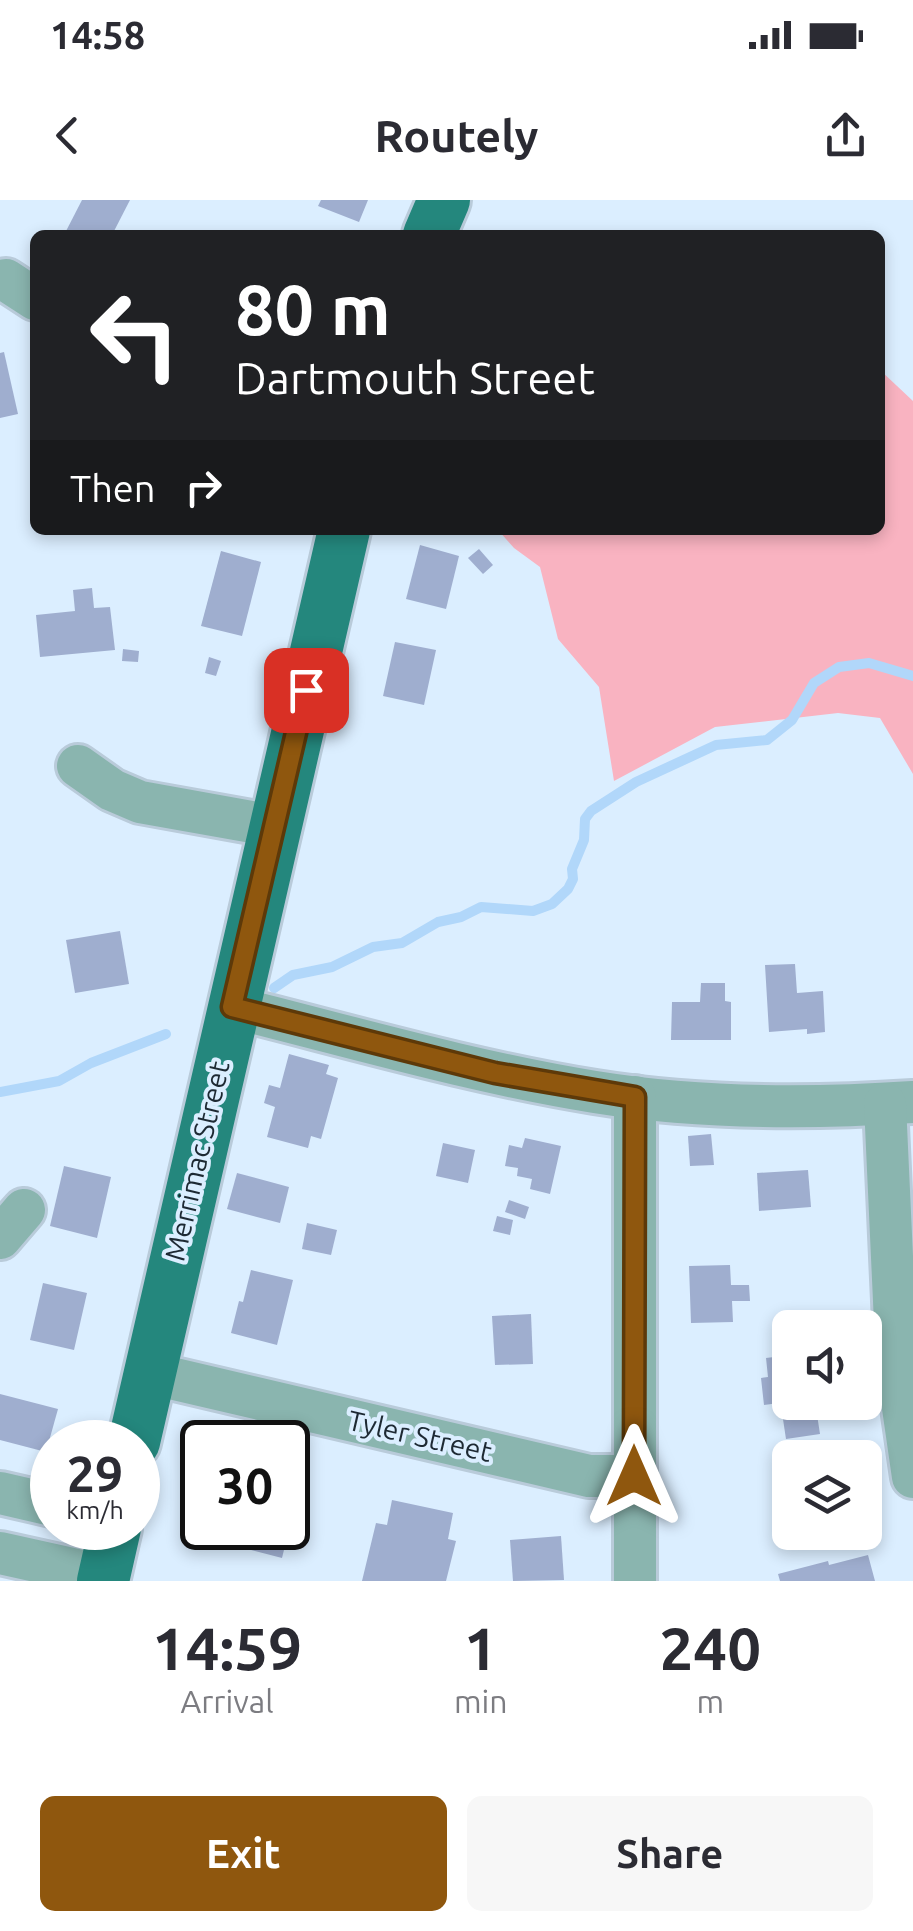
<!DOCTYPE html>
<style>
body{margin:0;font-family:Ubuntu,sans-serif;background:#f7f7f7;color:#2b2b33;height:100vh;display:flex;flex-direction:column;font-size:38px;white-space:nowrap}
*{box-sizing:border-box;margin:0}
p{font-size:32px;color:#7c7c81}
.icon{flex:none;width:55px;height:55px;fill:none;stroke:currentColor;stroke-width:2;stroke-linecap:round;stroke-linejoin:round}
.map{position:relative;height:1381px;overflow:hidden}
.panel{display:flex;flex-direction:column;background:#fff;flex:1}
.panel>*{flex:none}
.top-card{position:absolute;left:30px;top:30px;width:855px;height:305px;border-radius:15px;box-shadow:0 5px 15px #0003;background:#202124;color:#fff;overflow:hidden}
.tools{position:absolute;left:772px;top:1110px;display:grid;gap:20px}
.tools a{display:grid;place-items:center;width:110px;height:110px;border-radius:15px;background:#fff;box-shadow:0 5px 15px #0003;font-size:50px}
.speed{position:absolute;left:30px;top:1220px;display:flex;gap:20px;font-size:50px;font-weight:700;text-align:center}
.speed>*{display:grid;place-content:center;width:130px;height:130px;border-radius:50%;background:#fff;box-shadow:0 5px 15px #0003;line-height:1}
.speed small{font-size:25px;font-weight:400}
.speed .limit{border:5px solid #111;border-radius:15px;background:#fff;color:#111}
.pin{position:absolute;display:grid;place-items:center;width:85px;height:85px;color:#fff;margin:-42px;border-radius:20px;box-shadow:0 5px 15px #0006}
.me{position:absolute;width:110px;margin:-55px;rotate:0deg;stroke-linejoin:round;filter:drop-shadow(0 0 8px #0008)}
.turn{display:flex;align-items:center;gap:35px;height:210px;padding:0 40px;font-size:45px}
.turn .icon{width:130px;height:130px;stroke-width:2.5}
.turn b{display:block;font-size:70px;line-height:85px}
.then{display:flex;align-items:center;height:95px;padding:0 40px;background:#0003;gap:20px;font-size:38px}
.eta{display:flex;justify-content:space-evenly;align-items:center;height:170px;text-align:center}
.eta b{font-size:60px;font-weight:600;line-height:70px}
.action{display:flex;gap:20px;margin-top:auto;padding:20px 40px}
.action a{flex:1;height:115px;border-radius:15px;background:#8f570e;color:#fff;font-size:40px;font-weight:600;line-height:115px;text-align:center}
.action a+a{background:#f7f7f7;color:#2b2b33}
.status{display:flex;justify-content:space-between;align-items:center;height:70px;padding:0 50px;background:#fff;direction:ltr}
.status svg{height:28px;fill:currentColor}
header{display:flex;justify-content:space-between;align-items:center;height:130px;padding:0 40px;background:#fff;font-size:45px;font-weight:600}
.map>svg:first-child{display:block}
.green{fill:#f9b3c1}
.lines{fill:none;stroke-linecap:round;stroke-linejoin:round}
.stream{stroke:#b1d7fa;stroke-width:10}
.building{fill:#9faecf}
.minor-casing{stroke:#b9cbda;stroke-width:48}
.major-casing{stroke:#b9cbda;stroke-width:58}
.minor{stroke:#8ab5af;stroke-width:42}
.major{stroke:#24877d;stroke-width:52}
.route-casing{stroke:#5d3909;stroke-width:25}
.route{stroke:#8f570e;stroke-width:18}
.labels{text-anchor:middle;stroke-width:8;stroke-linejoin:round;paint-order:stroke}
.street-label{font-size:28px;fill:#1d2933;stroke:#dbeeff}
</style>
<div class="status"><b>14:58</b><svg viewBox="0 0 49 12"><path d="M0 12V9h3v3zM5 12V6h3v6zM10 12V3h3v9zM15 12V0h3v12zM26 1h20v11H26zM47 4h2v5h-2z"/></svg></div>
<header><svg class="icon" aria-label="back" viewBox="0 0 24 24"><path d="M15 5l-7 7 7 7"/></svg>Routely<svg class="icon" aria-label="share" viewBox="0 0 24 24"><path d="M12 15V3M7 8l5-5 5 5M5 13v7h14v-7"/></svg></header>
<div class="map">
<svg width="913" height="1381" viewBox="0 0 913 1381">
<rect width="100%" height="100%" fill="#dbeeff"/>
<path class="green" d="M 880,170 L 913,201 L 913,574 L 880,518 L 838,513 L 715,527 L 614,581 L 599,487 L 558,439 L 540,367 L 514,348 L 498,330 L 880,330 Z"/>
<g class="lines">
<g class="stream">
<path d="M 274,788 L 293,775 L 332,767 L 373,747 L 402,743 L 438,722 L 461,717 L 481,707 L 533,711 L 552,704 L 568,689 L 573,679 L 572,669 L 584,640 L 585,619 L 591,611 L 636,582 L 716,545 L 767,540 L 792,520 L 814,483 L 839,467 L 869,463 L 913,476"/>
<path d="M 0,892 L 59,881 L 91,863 L 166,834"/>
</g>
</g>
<g class="building">
<path d="M 82,0 L 130,0 L 112,35 L 64,35 Z"/>
<path d="M 321,0 L 368,0 L 359,22 L 318,6 Z"/>
<path d="M 4,152 L 18,214 L 0,218 L 0,153 Z"/>
<path d="M 420,345 L 459,356 L 446,409 L 406,399 Z"/>
<path d="M 479,349 L 493,365 L 483,374 L 468,358 Z"/>
<path d="M 221,351 L 261,362 L 242,436 L 201,426 Z"/>
<path d="M 92,388 L 94,408 L 110,407 L 115,450 L 40,457 L 36,415 L 75,411 L 73,390 Z"/>
<path d="M 395,442 L 436,450 L 424,505 L 383,496 Z"/>
<path d="M 123,449 L 139,451 L 138,462 L 122,461 Z"/>
<path d="M 209,457 L 221,461 L 216,476 L 205,473 Z"/>
<path d="M 120,731 L 129,784 L 75,793 L 66,740 Z"/>
<path d="M 795,764 L 797,793 L 823,791 L 825,832 L 807,834 L 807,829 L 769,832 L 765,765 Z"/>
<path d="M 701,783 L 725,783 L 725,801 L 731,802 L 731,840 L 671,840 L 672,802 L 700,802 Z"/>
<path d="M 289,854 L 329,865 L 326,874 L 338,878 L 321,939 L 311,936 L 308,948 L 267,937 L 275,907 L 264,903 L 269,885 L 280,888 Z"/>
<path d="M 711,934 L 714,965 L 690,966 L 688,936 Z"/>
<path d="M 525,938 L 561,946 L 550,994 L 530,989 L 532,979 L 517,976 L 518,968 L 505,966 L 509,945 L 522,948 Z"/>
<path d="M 443,943 L 475,950 L 468,983 L 436,976 Z"/>
<path d="M 64,966 L 111,977 L 97,1038 L 50,1026 Z"/>
<path d="M 808,970 L 811,1007 L 759,1011 L 757,973 Z"/>
<path d="M 237,973 L 289,987 L 280,1023 L 227,1009 Z"/>
<path d="M 509,1000 L 529,1007 L 525,1019 L 505,1012 Z"/>
<path d="M 497,1016 L 513,1020 L 510,1035 L 493,1031 Z"/>
<path d="M 307,1023 L 337,1030 L 331,1055 L 302,1049 Z"/>
<path d="M 730,1065 L 731,1085 L 749,1085 L 750,1101 L 732,1101 L 733,1122 L 691,1123 L 689,1066 Z"/>
<path d="M 251,1070 L 293,1080 L 277,1145 L 231,1133 L 239,1101 L 243,1102 Z"/>
<path d="M 43,1083 L 87,1093 L 74,1150 L 30,1140 Z"/>
<path d="M 531,1114 L 533,1164 L 495,1165 L 492,1116 Z"/>
<path d="M 790,1155 L 790,1195 L 778,1197 L 779,1203 L 764,1205 L 761,1178 L 768,1177 L 766,1158 Z"/>
<path d="M 0,1194 L 58,1209 L 46,1252 L 0,1240 Z"/>
<path d="M 815,1202 L 820,1234 L 786,1239 L 781,1206 Z"/>
<path d="M 790,1265 L 790,1290 L 788,1290 L 783,1267 Z"/>
<path d="M 288,1278 L 301,1281 L 282,1358 L 224,1343 L 225,1336 L 194,1329 L 201,1301 L 202,1328 L 288,1328 Z"/>
<path d="M 790,1299 L 790,1327 L 779,1330 L 773,1303 Z"/>
<path d="M 392,1300 L 453,1313 L 448,1339 L 456,1341 L 446,1381 L 362,1381 L 376,1323 L 387,1325 Z"/>
<path d="M 561,1336 L 564,1380 L 513,1381 L 510,1340 Z"/>
<path d="M 868,1355 L 875,1381 L 780,1381 L 778,1374 L 828,1361 L 829,1365 Z"/>
</g>
<g class="lines">
<defs>
<g id="minor">
<path d="M 6,80 L 35,99"/>
<path d="M 78,566 L 112,590 L 140,602 L 274,626"/>
<path d="M 232,807 C 352,837 472,872 595,892 C 700,909 807,909 913,902"/>
<path d="M 635,897 L 635,1381"/>
<path d="M 885,904 L 897,1166 L 913,1277"/>
<path d="M 0,1038 L 24,1010"/>
<path d="M 149,1173 L 589,1276 L 634,1276"/>
<path d="M 0,1293 L 52,1305"/>
<path d="M 0,1353 L 104,1376"/>
</g>
<g id="major">
<path d="M 429,35 L 444,0"/>
<path d="M 134,1242 L 344,330"/>
<path d="M 103,1381 L 115,1328"/>
</g>
</defs>
<use href="#minor" class="minor-casing"/>
<use href="#major" class="major-casing"/>
<use href="#minor" class="minor"/>
<use href="#major" class="major"/>
</g>
<g class="lines">
<defs>
<path id="route" d="M 306,490 L 232,807 L 495,873 L 635,897 L 634,1276"/>
</defs>
<use href="#route" class="route-casing"/>
<use href="#route" class="route"/>
</g>
<g class="labels">
<g class="street-label">
<text transform="translate(197 961) rotate(-77)" y="10">Merrimac Street</text>
<text transform="translate(420 1236) rotate(13)" y="10">Tyler Street</text>
</g>
</g>
</svg>
<div class="tools">
<a><svg class="icon" aria-label="sound" viewBox="0 0 24 24"><path d="M4 9h4l5-4v14l-5-4H4zM17 9q2 3 0 6"/></svg></a>
<a><svg class="icon" aria-label="layers" viewBox="0 0 24 24"><path d="M12 4l9 5-9 5-9-5zM3 14l9 5 9-5"/></svg></a>
</div>
<div class="speed"><div>29<small>km/h</small></div><div class="limit">30</div></div>
<div class="pin" style="left:306px;top:490px;background:#d93025"><svg class="icon" aria-label="arrive" viewBox="0 0 24 24"><path d="M6 21V4h12l-3 4 3 4H6"/></svg></div>
<svg class="me" style="left:634px;top:1276px" viewBox="-20 -20 40 40"><path d="M0-17L14 15 0 8-14 15z" fill="#8f570e" stroke="#fff" stroke-width="4"/></svg>
<div class="top-card">
<div class="turn"><svg class="icon" aria-label="left" viewBox="0 0 24 24"><path d="M17 20v-9H6M10 6l-5 5 5 5"/></svg><div><b>80 m</b>Dartmouth Street</div></div>
<div class="then">Then<svg class="icon" aria-label="right" viewBox="0 0 24 24"><path d="M7 20v-9h11M14 6l5 5-5 5"/></svg></div>
</div>
</div>
<section class="panel">
<div class="eta">
<div><b>14:59</b><p>Arrival</p></div>
<div><b>1</b><p>min</p></div>
<div><b>240</b><p>m</p></div>
</div>
<div class="action"><a>Exit</a><a>Share</a></div>
</section>
